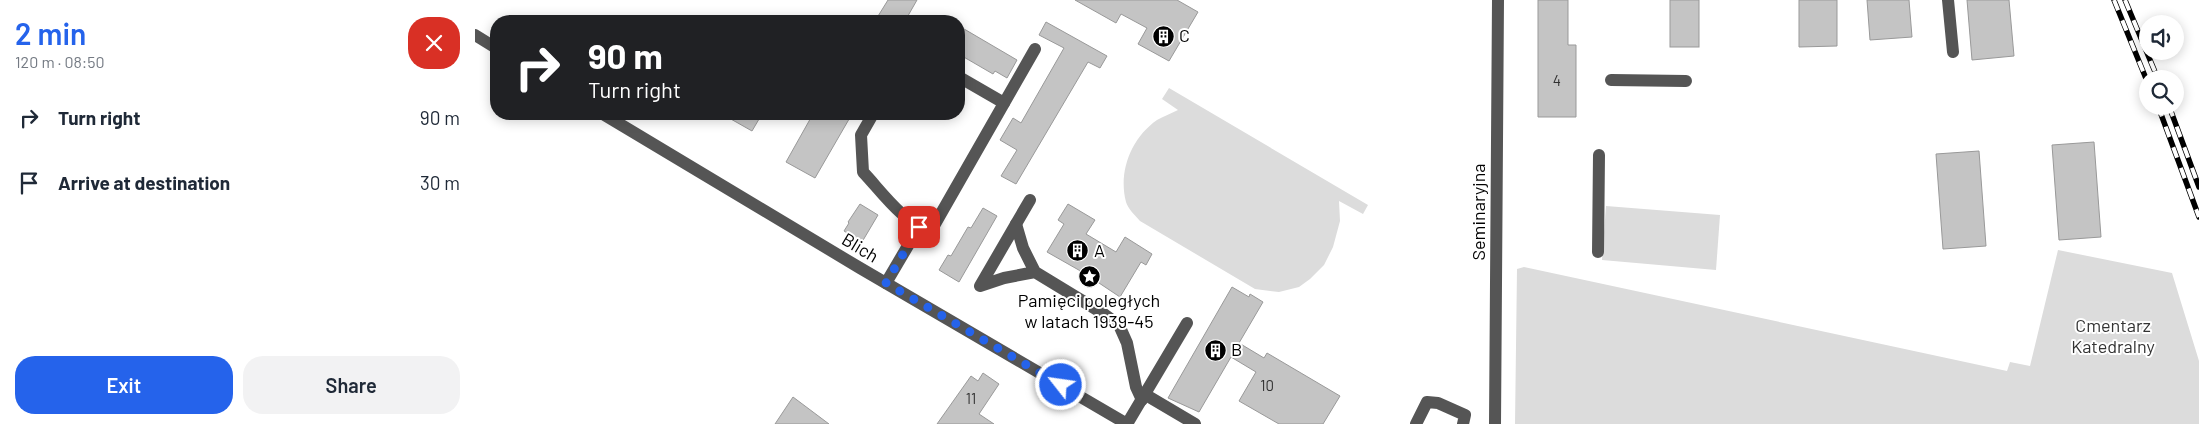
<!DOCTYPE html>
<meta charset="utf-8">
<style>
body{margin:0;font-family:Barlow,sans-serif;background:#f2f2f3;color:#1f2937;height:100vh;display:flex;flex-direction:column;font-size:19px;white-space:nowrap}
*{box-sizing:border-box;margin:0}
p{font-size:16px;color:#747a83}
.icon{flex:none;width:28px;height:28px;fill:none;stroke:currentColor;stroke-width:2;stroke-linecap:round;stroke-linejoin:round}
.map{position:relative;flex:1;overflow:hidden}
.panel{display:flex;flex-direction:column;background:#fff;width:475px}
.panel>*{flex:none}
.hud{position:absolute;left:15px;top:15px;width:475px;height:105px;border-radius:20px;box-shadow:0 2px 12px #0003;background:#202124;color:#fff;overflow:hidden}
.tools{position:absolute;left:1664px;top:15px;display:grid;gap:10px}
.tools a{display:grid;place-items:center;width:45px;height:45px;border-radius:50%;background:#fff;box-shadow:0 2px 12px #0003;font-size:25px}
.pin{position:absolute;display:grid;place-items:center;width:42px;height:42px;color:#fff;margin:-21px;border-radius:10px;box-shadow:0 2px 8px #0006}
.me{position:absolute;width:55px;margin:-28px;rotate:300deg;stroke-linejoin:round;filter:drop-shadow(0 0 4px #0008)}
.turn{display:flex;align-items:center;gap:18px;height:105px;padding:0 15px;font-size:22px}
.turn .icon{width:65px;height:65px;stroke-width:2.5}
.turn b{display:block;font-size:35px;line-height:42px}
.round{display:grid;place-items:center;flex:none;width:52px;height:52px;border-radius:20px;background:#f2f2f3}
.headline{display:flex;align-items:center;justify-content:space-between;height:85px;padding:0 15px}
h1{font-size:30px;font-weight:600;line-height:38px;color:#2563eb}
.cta{display:flex;gap:10px;margin-top:auto;padding:10px 15px}
.cta a{flex:1;height:58px;border-radius:20px;background:#2563eb;color:#fff;font-size:20px;font-weight:600;line-height:58px;text-align:center}
.cta a+a{background:#f2f2f3;color:#1f2937}
ul{padding:0;list-style:none}
li{display:flex;align-items:center;gap:15px;height:65px;padding:0 15px}
li div{flex:1}
li b{display:block;font-size:19px}
li em{font-style:normal}
main{display:flex;flex:1;min-height:0}
.map>svg:first-child{display:block}
.green{fill:#dcdcdc}
.building{fill:#c4c4c4;stroke:#999}
.lines{fill:none;stroke-linecap:round;stroke-linejoin:round}
.minor{stroke:#555;stroke-width:12}
.rail-casing{stroke:#000;stroke-width:5.5}
.rail{stroke:#fff;stroke-width:4;stroke-dasharray:11;stroke-linecap:butt}
.route{stroke:#2563eb;stroke-width:9;stroke-dasharray:0 16.2}
.labels{text-anchor:middle;stroke-width:4;stroke-linejoin:round;paint-order:stroke}
.number-label{font-size:15px;fill:#313131}
.poi-label{font-size:18px;fill:#000;stroke:#fff;text-anchor:start}
.street-label{font-size:18px;fill:#000;stroke:#fff}
.park-label{font-size:18px;fill:#333;stroke:#fff}
</style>
<main>
<section class="panel">
<div class="headline"><div><h1>2 min</h1><p>120 m · 08:50</p></div><a class="round" style="background:#d93025;color:#fff"><svg class="icon" aria-label="close" viewBox="0 0 24 24"><path d="M6 6l12 12M18 6L6 18"/></svg></a></div>
<ul>
<li><svg class="icon" aria-label="right" viewBox="0 0 24 24"><path d="M7 20v-9h11M14 6l5 5-5 5"/></svg><div><b>Turn right</b></div><em>90 m</em></li>
<li><svg class="icon" aria-label="arrive" viewBox="0 0 24 24"><path d="M6 21V4h12l-3 4 3 4H6"/></svg><div><b>Arrive at destination</b></div><em>30 m</em></li>
</ul>
<div class="cta"><a>Exit</a><a>Share</a></div>
</section>
<div class="map">
<svg width="1724" height="424" viewBox="0 0 1724 424">
<rect width="100%" height="100%" fill="#fff"/>
<g class="green">
<path d="M 694,88 L 893,205 L 888,214 L 864,201 L 865,221 L 858,247 L 849,265 L 835,279 L 824,287 L 804,292 L 780,289 L 665,221 C 660,215 653,209 651,202 C 643,172 656,138 682,120 C 689,116 697,113 703,110 L 687,99 Z"/>
<path d="M 1131,206 L 1245,215 L 1241,270 L 1127,260 Z"/>
<path d="M 1583,250 L 1697,273 L 1724,361 L 1724,424 L 1040,424 L 1042,269 L 1049,267 L 1532,371 L 1535,362 L 1555,366 Z"/>
</g>
<g class="building">
<path d="M 413,0 L 442,0 L 430,21 L 400,21 Z"/>
<path d="M 600,0 L 702,0 L 723,12 L 694,61 L 663,44 L 672,28 L 646,14 L 641,23 Z"/>
<path d="M 1063,0 L 1093,0 L 1093,45 L 1101,45 L 1101,117 L 1063,117 Z"/>
<rect x="1195" y="0" width="29" height="47"/>
<path d="M 1324,0 L 1362,0 L 1362,46 L 1324,47 Z"/>
<path d="M 1392,0 L 1434,0 L 1437,37 L 1395,40 Z"/>
<path d="M 1492,0 L 1534,0 L 1539,56 L 1497,60 Z"/>
<path d="M 571,22 L 632,56 L 625,68 L 613,62 L 541,184 L 526,176 L 542,150 L 525,140 L 538,118 L 546,123 L 589,48 L 564,35 Z"/>
<path d="M 484,26 L 542,60 L 532,78 L 520,71 L 518,74 L 487,56 L 489,53 L 484,50 Z"/>
<path d="M 247,114 L 287,114 L 277,131 Z"/>
<path d="M 338,114 L 377,114 L 340,178 L 311,162 Z"/>
<path d="M 1619,142 L 1626,237 L 1584,240 L 1577,145 Z"/>
<path d="M 1504,151 L 1511,246 L 1468,249 L 1461,154 Z"/>
<path d="M 385,204 L 403,215 L 387,242 L 369,231 L 374,223 L 373,222 Z"/>
<path d="M 593,204 L 620,220 L 611,234 L 641,252 L 650,237 L 677,254 L 671,265 L 666,262 L 645,297 L 609,273 L 572,252 L 589,224 L 583,220 Z"/>
<path d="M 508,208 L 522,216 L 484,282 L 464,270 L 473,255 L 476,256 L 493,227 L 496,228 Z"/>
<path d="M 757,287 L 774,297 L 775,294 L 788,302 L 764,343 L 789,358 L 792,353 L 865,396 L 848,424 L 804,424 L 764,401 L 781,372 L 756,357 L 724,412 L 693,398 Z"/>
<path d="M 508,373 L 524,384 L 504,414 L 519,424 L 462,424 L 496,376 L 503,381 Z"/>
<path d="M 318,397 L 354,424 L 300,424 Z"/>
</g>
<g class="lines">
<g class="minor">
<path d="M 1473,0 L 1478,52"/>
<path d="M 0,35 L 21,48"/>
<path d="M 484,77 L 529,103"/>
<path d="M 1136,80 L 1211,81"/>
<path d="M 128,114 L 385,268 L 652,424"/>
<path d="M 398,114 L 386,135 L 388,172 C 407,192 428,223 456,231 L 560,49"/>
<path d="M 541,224 L 555,200"/>
<path d="M 1123,252 L 1124,155"/>
<path d="M 560,272 L 529,278 L 505,286 L 541,224 L 548,248 L 560,272 L 629,314 L 644,325 L 652,343 L 661,387 L 667,400"/>
<path d="M 411,283 L 444,227"/>
<path d="M 671,395 L 720,424"/>
<path d="M 652,424 L 712,323"/>
<path d="M 941,424 L 952,402 L 963,403 L 990,415 L 988,424"/>
<path d="M 1020,424 L 1023,0"/>
</g>
<defs>
<g id="rail">
<path d="M 1639,0 L 1672,81"/>
<path d="M 1650,0 L 1683,79"/>
<path d="M 1683,106 L 1724,217"/>
<path d="M 1694,106 L 1724,187"/>
</g>
</defs>
<use href="#rail" class="rail-casing"/>
<use href="#rail" class="rail"/>
</g>
<g class="lines">
<path class="route" d="M 444,227 L 411,283 L 586,385"/>
</g>
<defs>
<symbol id="building-disc" viewBox="-11 -11 22 22"><circle r="9.5" fill="#000" stroke="#fff"/><path d="M-4-6H4V6H1V3H-1V6H-4ZM-2.5-4.3h1.7v1.8h-1.7ZM.8-4.3h1.7v1.8H.8ZM-2.5-1h1.7V.8h-1.7ZM.8-1h1.7V.8H.8Z" fill="#fff"/></symbol>
<symbol id="sight-disc" viewBox="-11 -11 22 22"><circle r="9.5" fill="#000" stroke="#fff"/><path d="M0-6L1.8-2.2L6-1.7L2.9 1.2L3.7 5.4L0 3.3L-3.7 5.4L-2.9 1.2L-6-1.7L-1.8-2.2Z" fill="#fff"/></symbol>
</defs>
<g fill-rule="evenodd">
<use href="#building-disc" x="676" y="24" width="25" height="25"/>
<use href="#building-disc" x="590" y="238" width="25" height="25"/>
<use href="#sight-disc" x="602" y="264" width="25" height="25"/>
<use href="#building-disc" x="728" y="338" width="25" height="25"/>
</g>
<g class="labels">
<g class="number-label">
<text x="1082" y="86">4</text>
<text x="792" y="391">10</text>
<text x="496" y="404">11</text>
</g>
<g class="poi-label">
<text x="704" y="42">C</text>
<text x="619" y="257">A</text>
<text x="614" y="307" text-anchor="middle">Pamięci poległych<tspan x="614" dy="21">w latach 1939-45</tspan></text>
<text x="756" y="356">B</text>
</g>
<g class="street-label">
<text transform="translate(1004 212) rotate(-90)" y="6">Seminaryjna</text>
<text transform="translate(385 248) rotate(31)" y="6">Blich</text>
</g>
<g class="park-label">
<text x="1638" y="332">Cmentarz<tspan x="1638" dy="21">Katedralny</tspan></text>
</g>
</g>
</svg>
<div class="tools">
<a><svg class="icon" aria-label="sound" viewBox="0 0 24 24"><path d="M4 9h4l5-4v14l-5-4H4zM17 9q2 3 0 6"/></svg></a>
<a><svg class="icon" aria-label="search" viewBox="0 0 24 24"><circle cx="10" cy="10" r="6"/><path d="M15 15l6 6"/></svg></a>
</div>
<div class="pin" style="left:444px;top:227px;background:#d93025"><svg class="icon" aria-label="arrive" viewBox="0 0 24 24"><path d="M6 21V4h12l-3 4 3 4H6"/></svg></div>
<svg class="me" style="left:586px;top:385px" viewBox="-20 -20 40 40"><circle r="17" fill="#2563eb" stroke="#fff" stroke-width="3"/><path d="M0-11L8 9 0 5-8 9z" fill="#fff"/></svg>
<div class="hud">
<div class="turn"><svg class="icon" aria-label="right" viewBox="0 0 24 24"><path d="M7 20v-9h11M14 6l5 5-5 5"/></svg><div><b>90 m</b>Turn right</div></div>
</div>
</div>
</main>
